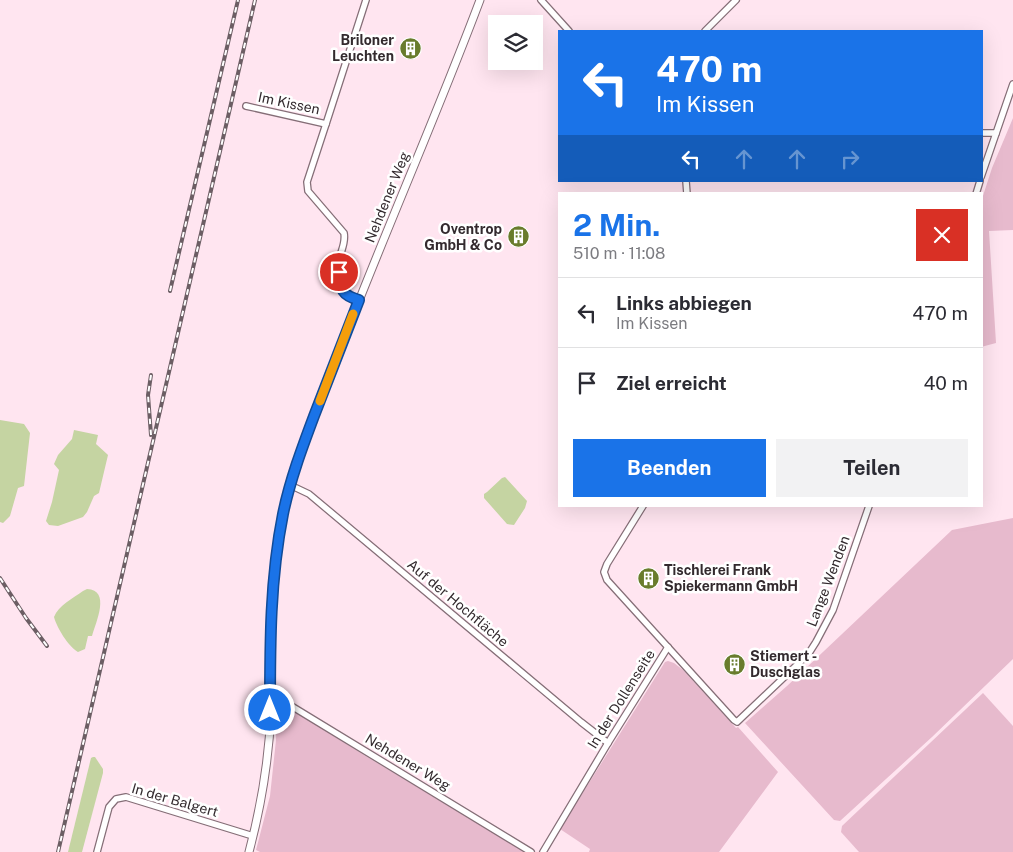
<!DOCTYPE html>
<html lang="de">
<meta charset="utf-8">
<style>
body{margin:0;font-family:"Public Sans",sans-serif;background:#f2f2f3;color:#2b2b33;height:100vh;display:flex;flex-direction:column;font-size:19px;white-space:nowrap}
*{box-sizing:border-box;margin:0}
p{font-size:16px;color:#7c7c81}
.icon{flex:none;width:28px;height:28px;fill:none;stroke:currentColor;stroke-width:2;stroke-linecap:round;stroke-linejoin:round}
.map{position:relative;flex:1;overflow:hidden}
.drawer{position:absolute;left:558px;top:192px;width:425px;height:315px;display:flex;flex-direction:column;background:#fff;border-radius:0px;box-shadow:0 5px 20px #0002}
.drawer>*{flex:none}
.guide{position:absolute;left:558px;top:30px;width:425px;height:152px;border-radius:0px;box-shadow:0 5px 20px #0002;background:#1a73e8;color:#fff;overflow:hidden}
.buttons{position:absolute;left:488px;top:15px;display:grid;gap:10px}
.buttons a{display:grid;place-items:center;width:55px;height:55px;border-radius:0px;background:#fff;box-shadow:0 5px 20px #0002;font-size:25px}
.pin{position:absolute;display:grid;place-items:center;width:42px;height:42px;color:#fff;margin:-21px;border:2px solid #fff;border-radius:50%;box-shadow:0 1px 5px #0007}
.me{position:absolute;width:55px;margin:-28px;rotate:0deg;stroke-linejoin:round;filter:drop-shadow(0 0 4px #0008)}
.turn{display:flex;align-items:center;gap:18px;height:105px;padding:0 15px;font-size:22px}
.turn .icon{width:65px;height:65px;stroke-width:2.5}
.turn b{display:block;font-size:35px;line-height:42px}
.lanes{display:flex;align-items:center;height:48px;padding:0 15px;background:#0003;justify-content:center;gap:25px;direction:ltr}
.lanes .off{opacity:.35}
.round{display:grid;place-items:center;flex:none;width:52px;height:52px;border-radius:0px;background:#f2f2f3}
.head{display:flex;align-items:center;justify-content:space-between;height:85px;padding:0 15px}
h1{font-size:30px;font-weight:700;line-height:38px;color:#1a73e8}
.cta{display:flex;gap:10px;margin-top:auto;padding:10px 15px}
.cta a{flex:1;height:58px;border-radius:0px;background:#1a73e8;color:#fff;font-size:20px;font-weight:700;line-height:58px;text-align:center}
.cta a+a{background:#f2f2f3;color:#2b2b33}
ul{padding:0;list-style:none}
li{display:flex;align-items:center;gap:15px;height:70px;padding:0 15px;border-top:1px solid #e1e1e2}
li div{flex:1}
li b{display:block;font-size:19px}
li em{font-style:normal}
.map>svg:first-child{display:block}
.green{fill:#e7bacd}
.water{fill:#c5d4a2}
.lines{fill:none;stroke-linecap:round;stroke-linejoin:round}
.minor-casing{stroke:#856e77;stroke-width:8}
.tertiary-casing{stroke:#856e77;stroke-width:9}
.minor{stroke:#fff;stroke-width:5.5}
.tertiary{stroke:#fff;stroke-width:7}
.rail-casing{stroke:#6c5e64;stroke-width:4}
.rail{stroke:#fff;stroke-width:2;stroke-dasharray:5.5;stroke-linecap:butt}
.route-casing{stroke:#114b97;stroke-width:12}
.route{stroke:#1a73e8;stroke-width:9}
.slow{stroke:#f59e0b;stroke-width:9}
.labels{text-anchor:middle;stroke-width:5;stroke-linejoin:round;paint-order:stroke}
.poi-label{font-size:14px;font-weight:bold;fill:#332a2e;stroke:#fff;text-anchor:end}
.street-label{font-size:14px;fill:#332a2e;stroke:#fff}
</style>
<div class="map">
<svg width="1013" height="852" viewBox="0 0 1013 852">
<rect width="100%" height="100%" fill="#ffe5f0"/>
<g class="green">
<path d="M 1013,118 L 1013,230 L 989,231 L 996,343 L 981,347 L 981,202 L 992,168 Z"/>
<path d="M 1013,518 L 1013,659 L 932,737 L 840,821 L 834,820 L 745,723 L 787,686 L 952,530 Z"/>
<path d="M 668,661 L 674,663 L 683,670 L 736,728 L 738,727 L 778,772 L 719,852 L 589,852 L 590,849 L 560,829 L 665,662 Z"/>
<path d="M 983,693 L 1013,726 L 1013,852 L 859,852 L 841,832 L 842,826 Z"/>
<path d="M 277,703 L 284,705 L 364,755 L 525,852 L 260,852 L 256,850 L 270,796 L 276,740 Z"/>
</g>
<g class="water">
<path d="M 0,420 L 24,424 L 30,433 L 24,486 L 18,488 L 10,516 L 3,523 L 0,522 Z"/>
<path d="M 74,430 L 98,435 L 96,444 L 107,454 L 108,455 L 99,493 L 94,496 L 87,512 L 83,517 L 58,526 L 49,525 L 46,521 L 52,502 L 59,470 L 54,464 L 58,455 L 72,439 Z"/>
<path d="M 505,477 L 506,478 L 527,501 L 525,508 L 514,525 L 507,524 L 484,498 L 484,494 L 487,492 L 502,478 Z"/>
<path d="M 87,589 C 111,590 96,622 92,636 L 88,636 L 85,649 L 78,652 C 68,646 57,628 54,617 C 58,606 73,598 83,591 Z"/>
<path d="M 93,757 L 95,757 L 103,769 L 103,773 L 82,852 L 68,852 L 91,758 Z"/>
</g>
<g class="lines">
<defs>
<g id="minor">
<path d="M 541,0 L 569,31"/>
<path d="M 705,31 L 736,0"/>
<path d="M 246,106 L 326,124 L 366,0"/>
<path d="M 326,124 L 307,182 L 308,191 L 344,233 C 346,243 341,250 339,260 C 337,267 339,288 344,294 C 348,297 354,299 359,300"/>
<path d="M 981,133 L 996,133"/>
<path d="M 981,177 L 1013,84"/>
<path d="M 686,181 L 687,194"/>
<path d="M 976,194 L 980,181"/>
<path d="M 290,485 L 309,494 L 581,722 L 608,743"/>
<path d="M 643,506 L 607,564 L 604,572 L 607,580 L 734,720 L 737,722 L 798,664 L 809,653 L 816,642 L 833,610 L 869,506"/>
<path d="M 270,698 L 283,701 L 293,707 L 531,852"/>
<path d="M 97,852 L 109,807 L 116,799 L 126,797 L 253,836"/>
<path d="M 543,852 L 608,743 L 668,647"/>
</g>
<path id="tertiary" d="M 249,852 C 261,807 269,757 271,711 C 271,685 270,660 270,634 C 271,593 274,551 284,510 C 297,455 320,402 340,349 C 385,232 436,117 480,0"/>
</defs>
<use href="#minor" class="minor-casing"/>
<use href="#tertiary" class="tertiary-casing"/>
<use href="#minor" class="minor"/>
<use href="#tertiary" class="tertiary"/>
<defs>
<g id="rail">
<path d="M 170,291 L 238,0"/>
<path d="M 151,375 L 148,395 L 151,435"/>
<path d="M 0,578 L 26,618 L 47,646"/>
<path d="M 58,852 L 255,0"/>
</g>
</defs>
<use href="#rail" class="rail-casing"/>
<use href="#rail" class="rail"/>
</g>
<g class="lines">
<defs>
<path id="route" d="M 270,710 C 270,644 270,579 283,514 C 290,480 302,448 314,416 C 329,378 344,339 359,300 C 341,295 341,289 339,272"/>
</defs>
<use href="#route" class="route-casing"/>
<use href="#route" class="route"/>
<path class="slow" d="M 320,401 L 353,314"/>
</g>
<defs>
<symbol id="building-disc" viewBox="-11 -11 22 22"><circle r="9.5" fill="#697c2c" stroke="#fff"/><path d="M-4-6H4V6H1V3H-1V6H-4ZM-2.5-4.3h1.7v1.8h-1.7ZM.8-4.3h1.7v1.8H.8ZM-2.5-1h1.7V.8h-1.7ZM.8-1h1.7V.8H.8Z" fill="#fff"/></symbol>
</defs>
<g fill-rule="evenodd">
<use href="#building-disc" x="398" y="36" width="25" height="25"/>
<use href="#building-disc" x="506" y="224" width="25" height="25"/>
<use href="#building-disc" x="636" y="566" width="25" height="25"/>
<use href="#building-disc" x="722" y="652" width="25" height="25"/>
</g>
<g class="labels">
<g class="poi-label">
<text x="394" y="45">Briloner<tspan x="394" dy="16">Leuchten</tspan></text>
<text x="502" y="234">Oventrop<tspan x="502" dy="16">GmbH &amp; Co</tspan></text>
<text x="664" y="575" text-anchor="start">Tischlerei Frank<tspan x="664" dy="16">Spiekermann GmbH</tspan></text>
<text x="750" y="661" text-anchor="start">Stiemert -<tspan x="750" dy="16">Duschglas</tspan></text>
</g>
<g class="street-label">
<text transform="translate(289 103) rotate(12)" y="5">Im Kissen</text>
<text transform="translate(387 197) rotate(-68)" y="5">Nehdener Weg</text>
<text transform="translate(828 581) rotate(-69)" y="5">Lange Wenden</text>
<text transform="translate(458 603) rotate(40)" y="5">Auf der Hochfläche</text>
<text transform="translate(621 699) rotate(-58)" y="5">In der Dollenseite</text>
<text transform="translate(408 762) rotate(31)" y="5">Nehdener Weg</text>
<text transform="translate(175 800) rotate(16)" y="5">In der Balgert</text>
</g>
</g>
</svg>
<div class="buttons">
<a><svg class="icon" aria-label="layers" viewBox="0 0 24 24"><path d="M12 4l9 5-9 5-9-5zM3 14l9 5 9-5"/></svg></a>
</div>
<div class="pin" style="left:339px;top:272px;background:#d93025"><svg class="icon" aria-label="arrive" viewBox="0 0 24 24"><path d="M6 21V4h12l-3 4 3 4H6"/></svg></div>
<svg class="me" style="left:270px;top:710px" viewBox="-20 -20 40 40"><circle r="17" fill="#1a73e8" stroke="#fff" stroke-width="3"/><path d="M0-11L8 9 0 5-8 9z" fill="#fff"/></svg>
<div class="guide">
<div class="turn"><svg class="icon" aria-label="left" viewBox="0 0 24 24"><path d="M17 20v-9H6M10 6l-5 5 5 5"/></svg><div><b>470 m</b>Im Kissen</div></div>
<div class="lanes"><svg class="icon" aria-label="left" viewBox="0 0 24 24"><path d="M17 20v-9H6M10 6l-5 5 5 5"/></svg><svg class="icon off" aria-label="ahead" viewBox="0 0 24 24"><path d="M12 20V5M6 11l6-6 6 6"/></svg><svg class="icon off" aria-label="ahead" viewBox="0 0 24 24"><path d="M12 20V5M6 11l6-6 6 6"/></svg><svg class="icon off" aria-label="right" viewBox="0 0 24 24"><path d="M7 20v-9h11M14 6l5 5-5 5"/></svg></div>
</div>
<section class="drawer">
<div class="head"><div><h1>2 Min.</h1><p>510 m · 11:08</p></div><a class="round" style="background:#d93025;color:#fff"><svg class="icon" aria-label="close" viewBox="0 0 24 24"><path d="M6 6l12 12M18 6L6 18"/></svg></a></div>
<ul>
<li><svg class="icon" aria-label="left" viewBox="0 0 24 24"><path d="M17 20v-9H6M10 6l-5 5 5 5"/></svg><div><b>Links abbiegen</b><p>Im Kissen</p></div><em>470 m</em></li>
<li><svg class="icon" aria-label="arrive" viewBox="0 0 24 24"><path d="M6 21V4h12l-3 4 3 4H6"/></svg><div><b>Ziel erreicht</b></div><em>40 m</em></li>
</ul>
<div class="cta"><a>Beenden</a><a>Teilen</a></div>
</section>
</div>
